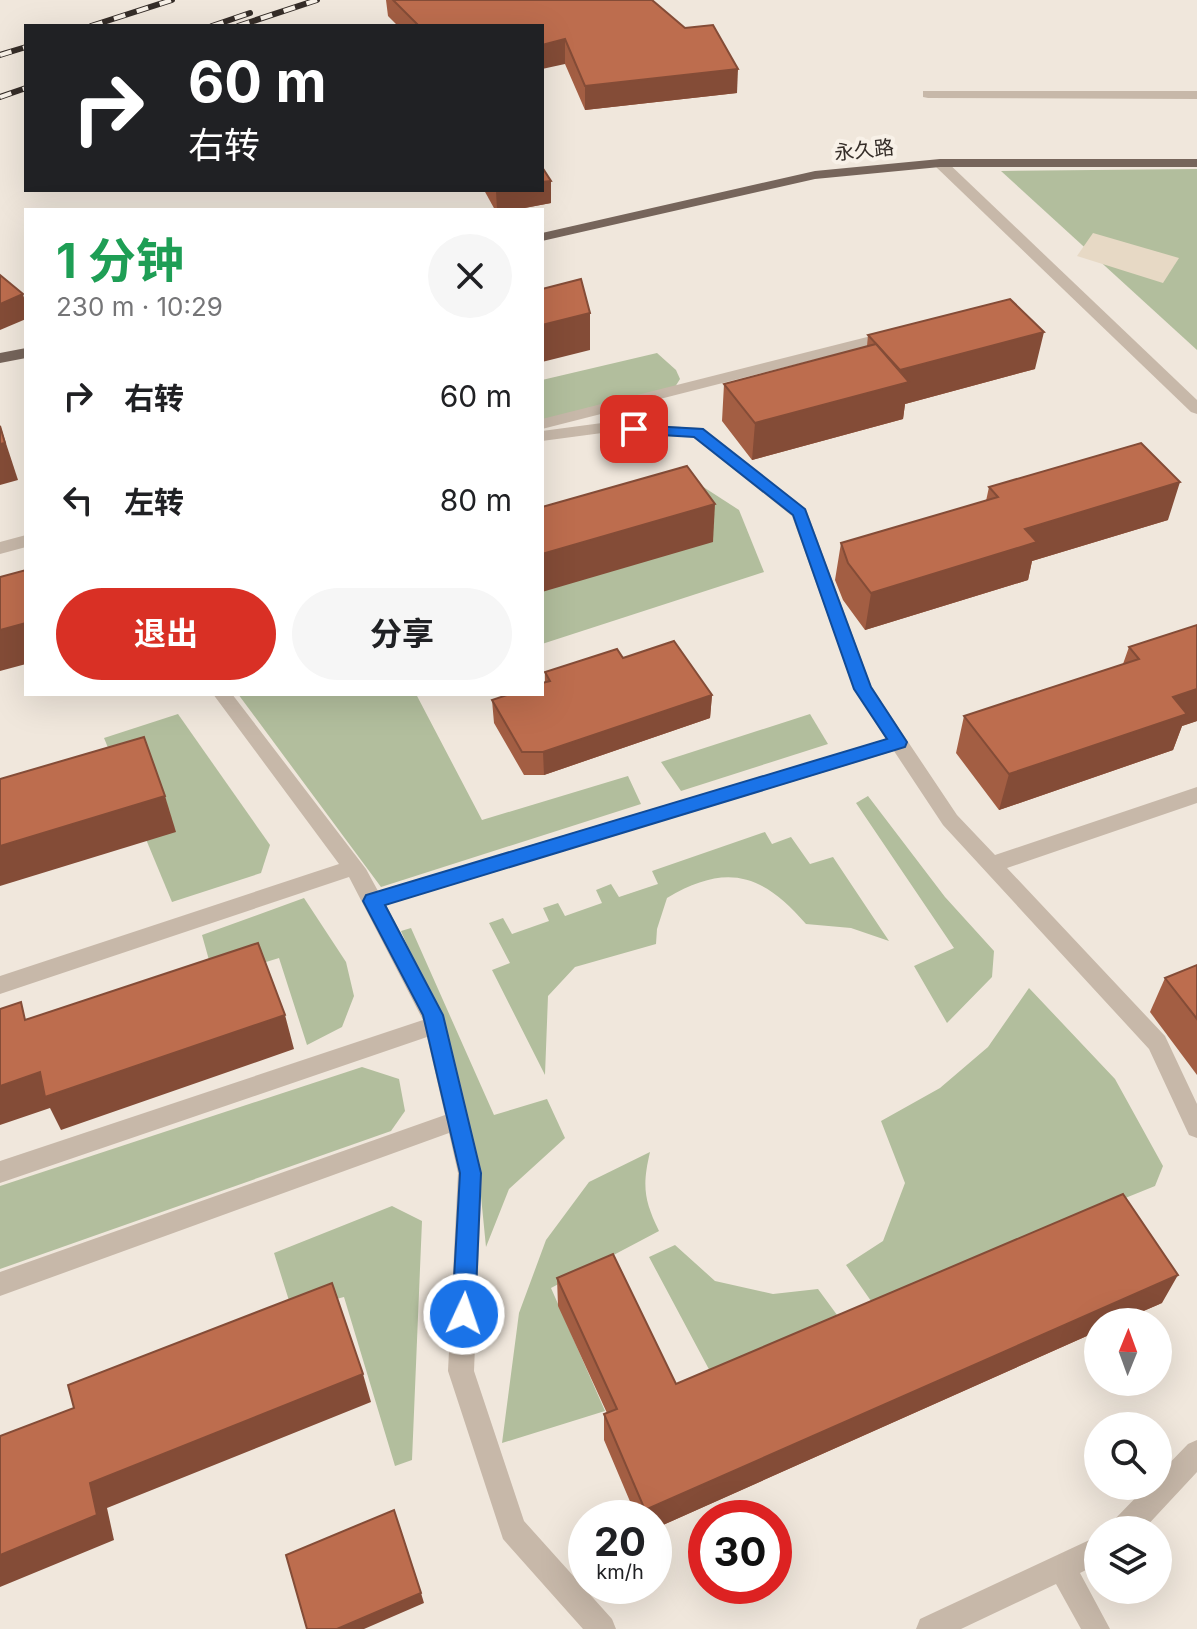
<!DOCTYPE html>
<html lang="zh">
<meta charset="utf-8">
<style>
body{margin:0;font-family:Inter,"Noto Sans SC",sans-serif;background:#f6f6f6;color:#202124;height:100vh;display:flex;flex-direction:column;font-size:30px;white-space:nowrap}
*{box-sizing:border-box;margin:0}
p{font-size:26px;color:#757577}
.icon{flex:none;width:44px;height:44px;fill:none;stroke:currentColor;stroke-width:2;stroke-linecap:round;stroke-linejoin:round}
.map{position:relative;flex:1;overflow:hidden}
.side{position:absolute;left:24px;top:208px;width:520px;height:488px;display:flex;flex-direction:column;background:#fff;border-radius:0px;box-shadow:0 8px 32px #0002}
.side>*{flex:none}
.banner{position:absolute;left:24px;top:24px;width:520px;height:168px;border-radius:0px;box-shadow:0 8px 32px #0002;background:#202124;color:#fff;overflow:hidden}
.needle{width:52px;rotate:1deg}
.fabs{position:absolute;left:1084px;top:1308px;display:grid;gap:16px}
.fabs a{display:grid;place-items:center;width:88px;height:88px;border-radius:50%;background:#fff;box-shadow:0 8px 32px #0002;font-size:40px}
.speed{position:absolute;left:568px;top:1500px;display:flex;gap:16px;font-size:40px;font-weight:700;text-align:center}
.speed>*{display:grid;place-content:center;width:104px;height:104px;border-radius:50%;background:#fff;box-shadow:0 8px 32px #0002;line-height:1}
.speed small{font-size:20px;font-weight:400}
.speed .limit{border:12px solid #d22;background:#fff;color:#111}
.pin{position:absolute;display:grid;place-items:center;width:68px;height:68px;color:#fff;margin:-34px;border-radius:16px;box-shadow:0 4px 12px #0006}
.me{position:absolute;width:88px;margin:-44px;rotate:3deg;stroke-linejoin:round;filter:drop-shadow(0 0 6px #0008)}
.turn{display:flex;align-items:center;gap:28px;height:168px;padding:0 32px;font-size:36px}
.turn .icon{width:104px;height:104px;stroke-width:2.5}
.turn b{display:block;font-size:56px;line-height:68px}
.round{display:grid;place-items:center;flex:none;width:84px;height:84px;border-radius:42px;background:#f6f6f6}
.head{display:flex;align-items:center;justify-content:space-between;height:136px;padding:0 32px}
h1{font-size:48px;font-weight:700;line-height:60px;color:#1e9e55}
.action{display:flex;gap:16px;margin-top:auto;padding:16px 32px}
.action a{flex:1;height:92px;border-radius:48px;background:#d93025;color:#fff;font-size:32px;font-weight:700;line-height:92px;text-align:center}
.action a+a{background:#f6f6f6;color:#202124}
ul{padding:0;list-style:none}
li{display:flex;align-items:center;gap:24px;height:104px;padding:0 32px}
li div{flex:1}
li b{display:block;font-size:30px}
li em{font-style:normal}
.map>svg:first-child{display:block}
.green{fill:#b2be9d}
.plaza{fill:#e7d9c5}
.lines{fill:none;stroke-linecap:round;stroke-linejoin:round}
.minor{fill:#c7b8a9;fill-rule:evenodd}
.major{fill:#76655b;fill-rule:evenodd}
.rail-casing{stroke:#352d28;stroke-width:6}
.rail{stroke:#f8f1e8;stroke-width:4;stroke-dasharray:12;stroke-linecap:butt}
.wall{fill:#a35e43}
.shaded-wall{fill:#844c37}
.building{fill:#bd6d4e;stroke:#844c37;stroke-width:2}
.route{fill:#1a73e8;stroke:#114b97;stroke-width:2}
.labels{text-anchor:middle;stroke-width:8;stroke-linejoin:round;paint-order:stroke}
.far-street-label{font-size:20px;fill:#352d28;stroke:#f8f1e8}
</style>
<div class="map">
<svg width="1197" height="1629" viewBox="0 0 1197 1629">
<rect width="100%" height="100%" fill="#f0e7dc"/>
<g class="green">
<path d="M 1197,169 L 1197,350 L 1001,171 Z"/>
<path d="M 657,353 L 676,370 L 680,379 L 675,387 L 542,420 L 542,380 Z"/>
<path d="M 691,479 L 739,510 L 764,572 L 542,644 L 542,526 Z"/>
<path d="M 238,694 L 416,694 L 482,820 L 628,776 L 641,804 L 381,887 Z"/>
<path d="M 178,714 L 270,845 L 261,873 L 172,902 L 104,738 Z"/>
<path d="M 810,714 L 828,744 L 681,791 L 661,762 Z"/>
<path d="M 868,796 L 945,897 L 994,951 L 992,977 L 947,1023 L 914,966 L 954,948 L 856,803 Z"/>
<path d="M 765,832 L 772,844 L 791,837 L 810,864 L 833,857 L 889,941 L 851,928 L 806,924 C 762,873 726,863 667,898 L 657,929 L 656,944 L 575,967 L 548,996 L 545,1075 L 492,970 L 510,963 L 489,923 L 503,918 L 512,934 L 549,921 L 543,908 L 558,903 L 565,916 L 602,903 L 596,890 L 611,884 L 619,897 L 658,884 L 652,871 Z"/>
<path d="M 304,898 L 346,962 L 354,996 L 342,1027 L 307,1045 L 279,958 L 214,978 L 202,935 Z"/>
<path d="M 411,928 L 494,1115 L 547,1099 L 565,1138 L 509,1189 L 486,1247 L 477,1156 L 446,1035 L 401,931 Z"/>
<path d="M 1029,988 L 1115,1079 L 1163,1166 L 1155,1186 L 871,1301 L 846,1265 L 883,1241 L 905,1183 L 881,1121 L 940,1088 L 988,1047 Z"/>
<path d="M 362,1067 L 399,1079 L 405,1111 L 391,1131 L 0,1269 L 0,1186 Z"/>
<path d="M 650,1152 C 642,1186 644,1200 659,1231 L 551,1288 L 605,1411 L 502,1443 L 519,1313 L 546,1240 L 589,1182 Z"/>
<path d="M 392,1206 L 422,1221 L 412,1460 L 395,1466 L 344,1297 L 292,1310 L 274,1253 Z"/>
<path d="M 675,1245 L 715,1281 L 773,1294 L 818,1289 L 840,1319 L 712,1375 L 649,1257 Z"/>
</g>
<path class="plaza" d="M 1093,233 L 1179,258 L 1163,283 L 1077,256 Z"/>
<g class="lines">
<g class="minor">
<path d="M 923,91 L 1197,91 L 1197,99 L 928,98 L 923,97 Z"/>
<path d="M 935,160 L 945,160 L 1197,400 L 1197,414 L 1191,412 L 935,166 Z"/>
<path d="M 891,331 L 896,333 L 896,339 L 542,429 L 542,419 Z"/>
<path d="M 602,423 L 703,428 L 806,509 L 872,688 L 957,815 L 995,855 L 1197,787 L 1197,803 L 1007,868 L 1165,1036 L 1197,1104 L 1197,1138 L 1189,1135 L 1149,1049 L 943,825 L 894,751 L 386,905 L 444,1015 L 482,1173 L 474,1371 L 524,1521 L 612,1619 L 616,1629 L 583,1629 L 503,1539 L 448,1371 L 458,1173 L 449,1133 L 0,1296 L 0,1272 L 445,1115 L 427,1037 L 0,1183 L 0,1161 L 423,1020 L 349,877 L 0,994 L 0,976 L 339,864 L 213,694 L 232,694 L 366,869 L 378,891 L 886,739 L 854,689 L 792,516 L 693,437 L 602,433 L 542,441 L 542,431 Z"/>
<path d="M 26,535 L 26,547 L 0,554 L 0,542 Z"/>
<path d="M 1197,1440 L 1197,1472 L 1143,1530 L 1111,1530 L 1114,1520 L 1147,1486 L 1158,1486 L 1158,1475 L 1188,1444 Z"/>
<path d="M 1098,1536 L 1098,1564 L 1080,1573 L 1110,1629 L 1081,1629 L 1056,1584 L 961,1629 L 916,1629 L 920,1619 Z"/>
</g>
<g class="major">
<path d="M 940,159 L 1197,159 L 1197,167 L 940,167 L 815,179 L 542,241 L 542,233 L 815,171 Z"/>
<path d="M 26,348 L 26,358 L 0,363 L 0,353 Z"/>
</g>
<defs>
<g id="rail">
<path d="M 91,26 L 172,0"/>
<path d="M 212,26 L 250,13"/>
<path d="M 238,26 L 317,0"/>
<path d="M 0,55 L 26,47"/>
<path d="M 0,97 L 26,88"/>
</g>
</defs>
<use href="#rail" class="rail-casing"/>
<use href="#rail" class="rail"/>
</g>
<g class="wall">
<path d="M 386,0 L 652,0 L 737,93 L 585,110 L 565,64 L 542,26 L 398,26 L 388,16 Z"/>
<path d="M 484,190 L 542,190 L 551,203 L 514,210 L 495,210 Z"/>
<path d="M 868,335 L 1035,369 L 905,404 L 903,419 L 752,460 L 722,421 L 724,384 L 867,346 Z"/>
<path d="M 989,487 L 1168,520 L 1032,561 L 1028,580 L 865,630 L 843,600 L 835,580 L 841,543 L 986,501 Z"/>
<path d="M 1197,625 L 1197,721 L 1182,726 L 1173,750 L 999,810 L 956,753 L 964,716 L 1123,664 L 1129,647 Z"/>
<path d="M 623,658 L 712,695 L 710,718 L 544,775 L 524,775 L 494,723 L 492,700 L 545,682 L 545,672 Z"/>
<path d="M 1197,965 L 1197,1075 L 1150,1012 L 1165,978 Z"/>
<path d="M 557,1278 L 676,1384 L 1162,1303 L 1118,1322 L 1098,1322 L 1098,1331 L 654,1529 L 654,1518 L 637,1518 L 604,1440 L 604,1414 L 607,1413 L 558,1306 Z"/>
</g>
<g class="shaded-wall">
<path d="M 565,39 L 565,64 L 542,69 L 542,45 Z"/>
<path d="M 738,69 L 737,93 L 585,110 L 585,86 Z"/>
<path d="M 551,181 L 551,203 L 514,210 L 497,210 L 496,191 L 542,190 L 542,182 Z"/>
<path d="M 23,294 L 26,305 L 26,319 L 0,330 L 0,304 Z"/>
<path d="M 590,313 L 590,350 L 542,362 L 542,325 Z"/>
<path d="M 1044,332 L 1035,369 L 905,404 L 903,419 L 752,460 L 755,423 L 898,384 L 900,370 Z"/>
<path d="M 0,425 L 18,480 L 0,485 Z"/>
<path d="M 1180,482 L 1168,520 L 1032,561 L 1028,580 L 865,630 L 871,593 L 1025,529 Z"/>
<path d="M 715,504 L 713,542 L 542,592 L 542,554 Z"/>
<path d="M 26,623 L 26,664 L 0,671 L 0,630 Z"/>
<path d="M 1197,689 L 1197,721 L 1182,726 L 1173,750 L 999,810 L 1009,774 L 1173,697 Z"/>
<path d="M 712,695 L 710,718 L 544,775 L 543,752 Z"/>
<path d="M 165,796 L 176,832 L 0,886 L 0,846 Z"/>
<path d="M 285,1015 L 294,1049 L 61,1130 L 50,1108 L 0,1125 L 0,1086 L 40,1072 Z"/>
<path d="M 1178,1275 L 1162,1303 L 1118,1322 L 1098,1322 L 1098,1331 L 654,1529 L 654,1518 L 645,1518 L 645,1510 Z"/>
<path d="M 363,1374 L 371,1402 L 107,1508 L 114,1540 L 0,1587 L 0,1555 L 90,1483 Z"/>
<path d="M 421,1593 L 424,1603 L 364,1629 L 337,1629 Z"/>
</g>
<g class="building">
<path d="M 393,0 L 652,0 L 685,28 L 713,25 L 738,69 L 585,86 L 565,39 L 542,45 L 542,26 L 419,26 Z"/>
<path d="M 542,167 L 551,181 L 542,182 Z"/>
<path d="M 0,275 L 23,294 L 0,304 Z"/>
<path d="M 581,279 L 590,313 L 542,325 L 542,289 Z"/>
<path d="M 1010,299 L 1044,332 L 900,370 L 868,335 Z"/>
<path d="M 876,344 L 909,382 L 755,423 L 724,384 Z"/>
<path d="M 0,426 L 5,443 L 0,444 Z"/>
<path d="M 1141,443 L 1180,482 L 1025,529 L 1037,542 L 871,593 L 848,563 L 841,543 L 998,497 L 989,487 Z"/>
<path d="M 687,466 L 715,504 L 542,554 L 542,507 Z"/>
<path d="M 26,570 L 26,623 L 0,630 L 0,577 Z"/>
<path d="M 1197,625 L 1197,689 L 1173,697 L 1187,714 L 1009,774 L 964,716 L 1139,659 L 1129,647 Z"/>
<path d="M 674,641 L 712,695 L 543,752 L 522,752 L 492,700 L 510,694 L 542,694 L 542,683 L 550,681 L 545,672 L 617,649 L 623,658 Z"/>
<path d="M 144,737 L 165,796 L 0,846 L 0,779 Z"/>
<path d="M 258,943 L 285,1015 L 45,1097 L 40,1072 L 0,1086 L 0,1009 L 21,1002 L 25,1020 Z"/>
<path d="M 1197,965 L 1197,1019 L 1165,978 Z"/>
<path d="M 1123,1194 L 1178,1275 L 645,1510 L 604,1414 L 617,1409 L 557,1278 L 613,1254 L 676,1384 Z"/>
<path d="M 332,1283 L 363,1374 L 90,1483 L 97,1515 L 0,1555 L 0,1436 L 74,1408 L 68,1385 Z"/>
<path d="M 394,1510 L 421,1593 L 337,1629 L 307,1629 L 286,1555 Z"/>
</g>
<path class="route" d="M 634,425 L 703,429 L 805,509 L 871,687 L 907,742 L 905,747 L 385,905 L 443,1015 L 481,1173 L 475,1314 L 472,1322 L 464,1325 L 456,1322 L 452,1314 L 460,1173 L 423,1015 L 363,901 L 366,895 L 887,739 L 854,689 L 793,515 L 694,437 L 629,433 L 629,426 Z"/>
<g class="labels">
<g class="far-street-label">
<text transform="translate(864 150) rotate(-6)" y="7">永久路</text>
</g>
</g>
</svg>
<div class="fabs">
<a><svg class="needle" viewBox="-14 -14 28 28"><path d="M0-13l5 13h-10z" fill="#e53935"/><path d="M0 13l5-13h-10z" fill="#757577"/></svg></a>
<a><svg class="icon" aria-label="search" viewBox="0 0 24 24"><circle cx="10" cy="10" r="6"/><path d="M15 15l6 6"/></svg></a>
<a><svg class="icon" aria-label="layers" viewBox="0 0 24 24"><path d="M12 4l9 5-9 5-9-5zM3 14l9 5 9-5"/></svg></a>
</div>
<div class="speed"><div>20<small>km/h</small></div><div class="limit">30</div></div>
<div class="pin" style="left:634px;top:429px;background:#d93025"><svg class="icon" aria-label="arrive" viewBox="0 0 24 24"><path d="M6 21V4h12l-3 4 3 4H6"/></svg></div>
<svg class="me" style="left:464px;top:1314px" viewBox="-20 -20 40 40"><circle r="17" fill="#1a73e8" stroke="#fff" stroke-width="3"/><path d="M0-11L8 9 0 5-8 9z" fill="#fff"/></svg>
<div class="banner">
<div class="turn"><svg class="icon" aria-label="right" viewBox="0 0 24 24"><path d="M7 20v-9h11M14 6l5 5-5 5"/></svg><div><b>60 m</b>右转</div></div>
</div>
<section class="side">
<div class="head"><div><h1>1 分钟</h1><p>230 m · 10:29</p></div><a class="round"><svg class="icon" aria-label="close" viewBox="0 0 24 24"><path d="M6 6l12 12M18 6L6 18"/></svg></a></div>
<ul>
<li><svg class="icon" aria-label="right" viewBox="0 0 24 24"><path d="M7 20v-9h11M14 6l5 5-5 5"/></svg><div><b>右转</b></div><em>60 m</em></li>
<li><svg class="icon" aria-label="left" viewBox="0 0 24 24"><path d="M17 20v-9H6M10 6l-5 5 5 5"/></svg><div><b>左转</b></div><em>80 m</em></li>
</ul>
<div class="action"><a>退出</a><a>分享</a></div>
</section>
</div>
